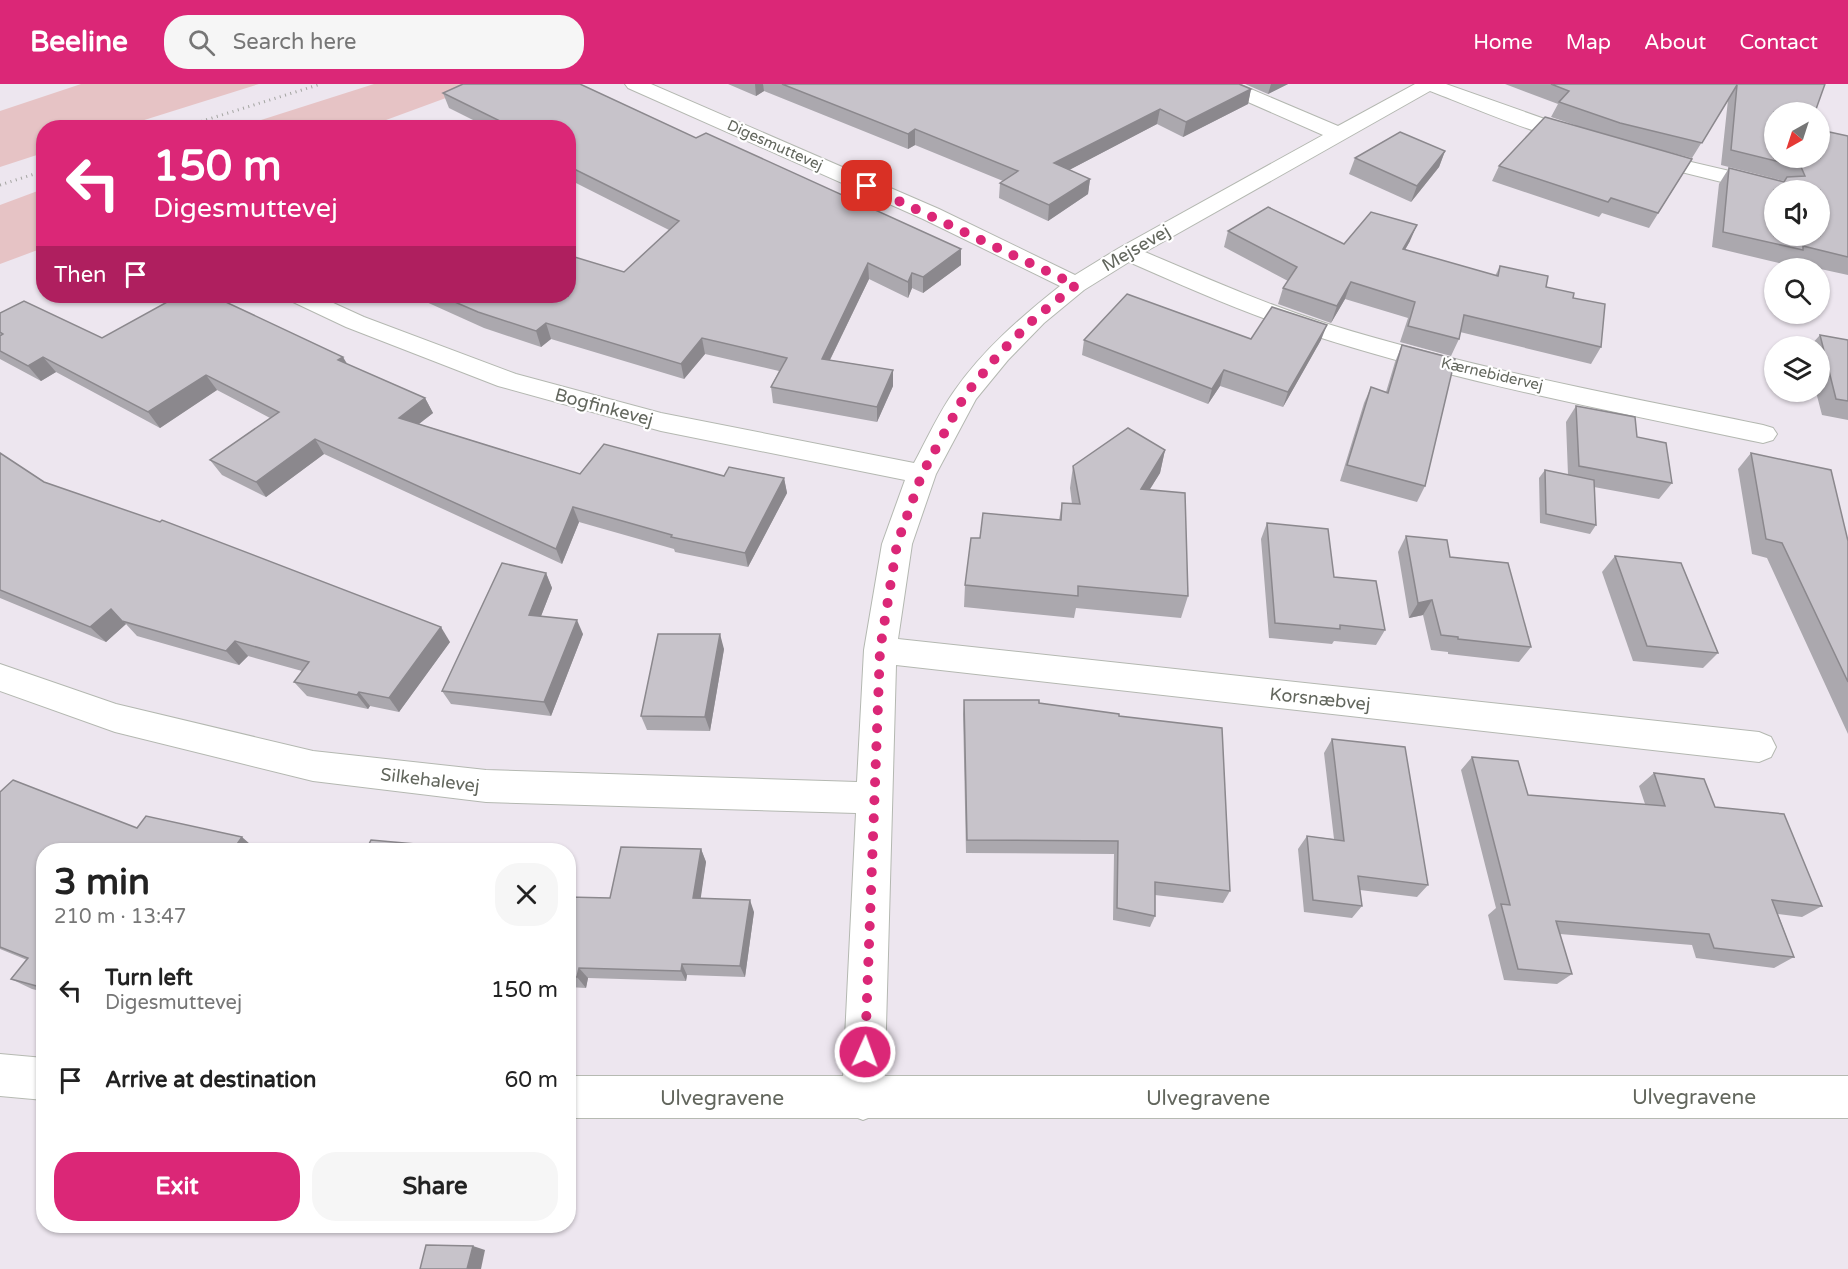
<!DOCTYPE html>
<meta charset="utf-8">
<style>
body{margin:0;font-family:"Varela Round",sans-serif;background:#f6f6f6;color:#222;height:100vh;display:flex;flex-direction:column;font-size:22px;white-space:nowrap}
*{box-sizing:border-box;margin:0}
p{font-size:20px;color:#767676}
.icon{flex:none;width:33px;height:33px;fill:none;stroke:currentColor;stroke-width:2;stroke-linecap:round;stroke-linejoin:round}
.map{position:relative;flex:1;overflow:hidden}
.panel{position:absolute;left:36px;top:759px;width:540px;height:390px;display:flex;flex-direction:column;background:#fff;border-radius:24px;box-shadow:0 2px 4px #0004}
.panel>*{flex:none}
.top-card{position:absolute;left:36px;top:36px;width:540px;height:183px;border-radius:24px;box-shadow:0 2px 4px #0004;background:#db2777;color:#fff;overflow:hidden}
.needle{width:39px;rotate:219deg}
.tools{position:absolute;left:1764px;top:18px;display:grid;gap:12px}
.tools a{display:grid;place-items:center;width:66px;height:66px;border-radius:50%;background:#fff;box-shadow:0 2px 4px #0004;font-size:30px}
.pin{position:absolute;display:grid;place-items:center;width:51px;height:51px;color:#fff;margin:-26px;border-radius:12px;box-shadow:0 3px 9px #0006}
.me{position:absolute;width:66px;margin:-33px;rotate:2deg;stroke-linejoin:round;filter:drop-shadow(0 0 4px #0008)}
.turn{display:flex;align-items:center;gap:21px;height:126px;padding:0 18px;font-size:27px}
.turn .icon{width:78px;height:78px;stroke-width:2.5}
.turn b{display:block;font-size:42px;line-height:51px}
.then{display:flex;align-items:center;height:57px;padding:0 18px;background:#0003;gap:12px;font-size:22px}
.round{display:grid;place-items:center;flex:none;width:63px;height:63px;border-radius:24px;background:#f6f6f6}
.headline{display:flex;align-items:center;justify-content:space-between;height:102px;padding:0 18px}
h1{font-size:36px;font-weight:700;line-height:45px}
.button{display:flex;gap:12px;margin-top:auto;padding:12px 18px}
.button a{flex:1;height:69px;border-radius:24px;background:#db2777;color:#fff;font-size:24px;font-weight:700;line-height:69px;text-align:center}
.button a+a{background:#f6f6f6;color:#222}
ul{padding:0;list-style:none}
li{display:flex;align-items:center;gap:18px;height:90px;padding:0 18px}
li div{flex:1}
li b{display:block;font-size:22px}
li em{font-style:normal}
header{display:flex;align-items:center;gap:36px;box-sizing:border-box;height:84px;padding:0 30px;background:#db2777;color:#fff}
header strong{font-size:28px}
nav{display:flex;gap:33px;margin-inline-start:auto;font-size:21px}
.search{width:420px;height:54px;background:#f6f6f6;display:flex;align-items:center;gap:15px;box-sizing:border-box;padding:0 21px;border-radius:24px;color:#767676;font-size:22px}
.map>svg:first-child{display:block}
.green{fill:#e6c3c5}
.lines{fill:none;stroke-linecap:round;stroke-linejoin:round}
.street-casing{stroke:#b4b8b1;stroke-width:2}
.secondary-casing{stroke:#b6bab2;stroke-width:2}
.street{fill:#fff;fill-rule:evenodd}
.secondary{fill:#fff;fill-rule:evenodd}
.rail{stroke:#a3a4a1;stroke-width:3;stroke-dasharray:1 4.5;stroke-linecap:butt}
.wall{fill:#aba8ae}
.shaded-wall{fill:#8b888d}
.building{fill:#c7c3ca;stroke:#8b888d;stroke-width:1.5;fill-rule:evenodd}
.route{stroke:#db2777;stroke-width:10;stroke-dasharray:0 18}
.labels{text-anchor:middle;stroke-width:4.5;stroke-linejoin:round;paint-order:stroke}
.far-street-label{font-size:15px;fill:#62665d;stroke:#fff}
.street-label{font-size:18px;fill:#62665d;stroke:#fff}
.near-street-label{font-size:21px;fill:#62665d;stroke:#fff}
</style>
<header>
<strong>Beeline</strong>
<div class="search"><svg class="icon" aria-label="search" viewBox="0 0 24 24"><circle cx="10" cy="10" r="6"/><path d="M15 15l6 6"/></svg>Search here</div>
<nav><a>Home</a><a>Map</a><a>About</a><a>Contact</a></nav>
</header>
<div class="map">
<svg width="1848" height="1185" viewBox="0 0 1848 1185">
<rect width="100%" height="100%" fill="#ede6ef"/>
<g class="green">
<path d="M 81,0 L 259,0 L 122,43 L 44,44 L 43,69 L 0,83 L 0,27 Z"/>
<path d="M 374,0 L 484,0 L 367,43 L 236,44 Z"/>
<path d="M 43,105 L 43,164 L 0,180 L 0,121 Z"/>
</g>
<g class="lines">
<defs>
<g id="street">
<path d="M 625,0 L 651,0 L 939,125 L 1075,191 L 1119,164 L 1323,51 L 1216,4 L 1213,0 L 1239,0 L 1338,42 L 1415,0 L 1446,0 L 1587,50 L 1590,54 L 1587,58 C 1566,64 1457,17 1430,7 L 1145,168 C 1206,194 1265,220 1328,240 C 1470,284 1617,311 1763,341 L 1773,344 L 1777,350 L 1773,356 L 1763,359 C 1611,327 1457,298 1309,250 C 1247,230 1188,204 1129,178 L 1084,206 L 1044,239 L 1008,276 L 976,315 L 936,390 L 912,460 L 898,555 L 1759,648 L 1771,653 L 1776,663 L 1771,673 L 1759,678 L 896,581 L 884,1015 L 878,1030 L 863,1036 L 848,1030 L 842,1015 L 856,729 L 486,718 L 313,697 L 115,648 L 0,607 L 0,580 L 116,620 L 313,667 L 486,686 L 857,698 L 864,566 L 882,460 L 905,396 L 661,347 L 498,302 L 346,243 L 291,217 L 288,212 L 318,212 L 364,233 L 516,290 L 661,329 L 914,379 C 927,355 939,328 955,306 C 983,266 1021,233 1060,202 L 923,135 L 628,4 Z"/>
<path d="M 1644,67 L 1790,101 L 1793,106 L 1774,106 L 1774,111 L 1637,77 L 1634,73 L 1637,69 Z"/>
</g>
<g id="secondary">
<path d="M 0,970 L 44,974 L 44,1016 L 0,1012 Z"/>
<rect x="568" y="992" width="1280" height="42"/>
</g>
</defs>
<use href="#street" class="street-casing"/>
<use href="#secondary" class="secondary-casing"/>
<use href="#street" class="street"/>
<use href="#secondary" class="secondary"/>
<g class="rail">
<path d="M 180,44 L 321,0"/>
<path d="M 0,101 L 44,87"/>
</g>
</g>
<g class="wall">
<path d="M 728,0 L 1239,0 L 1251,5 L 1248,20 L 1183,53 L 1157,40 L 1069,86 L 1090,95 L 1088,110 L 1048,137 L 999,114 L 1000,99 L 1003,97 L 915,61 L 908,65 L 764,7 L 756,12 Z"/>
<path d="M 1245,0 L 1288,0 L 1268,10 Z"/>
<path d="M 1505,0 L 1825,0 L 1774,74 L 1848,52 L 1848,191 L 1793,179 L 1791,182 L 1712,163 L 1719,100 L 1729,84 L 1784,97 L 1721,81 L 1728,16 L 1692,74 L 1657,65 L 1692,75 L 1649,144 L 1602,129 L 1599,133 L 1492,97 L 1499,82 L 1575,41 L 1551,33 L 1558,20 Z"/>
<path d="M 443,9 L 696,54 L 961,165 L 961,181 L 923,209 L 912,204 L 908,214 L 869,195 L 830,276 L 893,286 L 893,302 L 877,338 L 773,319 L 771,303 L 779,287 L 705,270 L 684,295 L 551,255 L 541,263 L 484,244 L 413,212 L 568,212 L 624,188 L 669,146 L 568,95 L 568,44 L 485,42 L 449,24 Z"/>
<path d="M 1445,67 L 1439,83 L 1411,118 L 1349,90 L 1355,74 Z"/>
<path d="M 1228,147 L 1344,160 L 1410,157 L 1405,166 L 1495,192 L 1500,182 L 1573,214 L 1601,263 L 1591,280 L 1460,248 L 1459,255 L 1451,272 L 1400,258 L 1408,234 L 1345,215 L 1331,239 L 1278,220 L 1283,204 L 1288,197 L 1224,163 Z"/>
<path d="M 0,229 L 102,254 L 347,280 L 425,314 L 433,329 L 419,340 L 580,390 L 724,392 L 784,394 L 787,409 L 748,483 L 675,468 L 674,465 L 579,438 L 562,480 L 324,370 L 266,413 L 222,391 L 210,376 L 270,334 L 217,306 L 160,344 L 56,288 L 41,297 L 0,275 Z"/>
<path d="M 1820,251 L 1848,256 L 1848,336 L 1822,331 L 1816,308 L 1820,308 L 1820,262 L 1810,262 Z"/>
<path d="M 1251,255 L 1321,256 L 1283,323 L 1220,302 L 1208,320 L 1082,271 L 1084,256 Z"/>
<path d="M 1402,261 L 1425,402 L 1417,418 L 1340,397 L 1364,319 L 1371,303 L 1386,308 L 1395,278 Z"/>
<path d="M 1576,322 L 1637,353 L 1672,399 L 1659,415 L 1594,403 L 1596,441 L 1590,450 L 1540,439 L 1539,394 L 1545,386 L 1568,391 L 1566,338 Z"/>
<path d="M 1165,366 L 1160,389 L 1149,406 L 1188,512 L 1181,534 L 1076,524 L 1074,534 L 964,523 L 965,501 L 980,454 L 1059,436 L 1062,419 L 1072,420 L 1070,404 L 1073,382 Z"/>
<path d="M 0,369 L 44,398 L 450,558 L 399,628 L 370,622 L 368,625 L 307,612 L 294,598 L 302,587 L 248,572 L 239,581 L 137,552 L 126,540 L 106,558 L 0,514 Z"/>
<path d="M 1751,369 L 1848,457 L 1848,650 L 1767,474 L 1752,470 L 1738,385 Z"/>
<path d="M 1267,439 L 1334,493 L 1385,546 L 1376,561 L 1334,557 L 1332,560 L 1269,554 L 1261,455 Z"/>
<path d="M 1406,452 L 1450,473 L 1531,563 L 1519,578 L 1448,570 L 1448,568 L 1431,566 L 1423,531 L 1409,534 L 1398,468 Z"/>
<path d="M 1615,472 L 1718,569 L 1703,584 L 1633,577 L 1602,488 Z"/>
<path d="M 546,489 L 552,504 L 541,532 L 583,550 L 551,632 L 451,620 L 442,607 Z"/>
<path d="M 724,565 L 710,647 L 647,646 L 641,632 Z"/>
<path d="M 964,616 L 1039,619 L 1230,807 L 1223,819 L 1155,811 L 1155,832 L 1150,843 L 1113,836 L 1114,770 L 966,769 L 963,630 Z"/>
<path d="M 1332,655 L 1428,801 L 1417,813 L 1360,806 L 1362,822 L 1352,834 L 1304,828 L 1298,765 L 1307,752 L 1334,755 L 1324,669 Z"/>
<path d="M 1472,673 L 1528,711 L 1645,720 L 1639,702 L 1654,689 L 1715,723 L 1822,822 L 1802,833 L 1778,830 L 1794,873 L 1774,884 L 1696,874 L 1692,861 L 1560,850 L 1572,890 L 1557,900 L 1504,896 L 1488,831 L 1496,824 L 1461,686 Z"/>
<path d="M 0,708 L 137,744 L 257,766 L 44,766 L 44,908 L 32,905 L 11,895 L 27,876 L 0,865 Z"/>
<path d="M 701,765 L 706,778 L 700,815 L 754,828 L 745,893 L 687,891 L 686,897 L 588,894 L 586,904 L 568,903 L 568,813 L 610,814 Z"/>
</g>
<g class="shaded-wall">
<path d="M 755,0 L 763,0 L 764,7 L 756,12 Z"/>
<path d="M 1271,0 L 1288,0 L 1268,10 Z"/>
<path d="M 1251,5 L 1248,20 L 1183,53 L 1186,38 Z"/>
<path d="M 1160,25 L 1157,40 L 1052,95 L 1054,79 Z"/>
<path d="M 915,45 L 915,61 L 908,65 L 908,50 Z"/>
<path d="M 1445,67 L 1439,83 L 1411,118 L 1417,102 Z"/>
<path d="M 1090,95 L 1088,110 L 1048,137 L 1049,121 Z"/>
<path d="M 1417,141 L 1410,157 L 1396,181 L 1403,165 Z"/>
<path d="M 961,165 L 961,181 L 923,209 L 923,193 Z"/>
<path d="M 868,179 L 869,195 L 823,290 L 822,275 Z"/>
<path d="M 912,189 L 912,204 L 908,214 L 908,198 Z"/>
<path d="M 1351,198 L 1345,215 L 1331,239 L 1337,222 Z"/>
<path d="M 546,239 L 551,255 L 541,263 L 536,247 Z"/>
<path d="M 1327,241 L 1321,256 L 1283,323 L 1288,308 Z"/>
<path d="M 702,254 L 705,270 L 684,295 L 681,280 Z"/>
<path d="M 43,273 L 56,288 L 41,297 L 28,282 Z"/>
<path d="M 343,273 L 352,288 L 338,276 Z"/>
<path d="M 893,286 L 893,302 L 877,338 L 877,323 Z"/>
<path d="M 1224,286 L 1220,302 L 1208,320 L 1212,305 Z"/>
<path d="M 206,291 L 217,306 L 160,344 L 148,328 Z"/>
<path d="M 425,314 L 433,329 L 407,349 L 399,334 Z"/>
<path d="M 315,355 L 324,370 L 266,413 L 256,398 Z"/>
<path d="M 1165,366 L 1160,389 L 1136,428 L 1141,405 Z"/>
<path d="M 784,394 L 787,409 L 748,483 L 745,469 Z"/>
<path d="M 573,423 L 579,438 L 562,480 L 556,465 Z"/>
<path d="M 546,489 L 552,504 L 536,545 L 529,531 Z"/>
<path d="M 1432,516 L 1423,531 L 1409,534 L 1418,519 Z"/>
<path d="M 111,525 L 126,540 L 106,558 L 90,543 Z"/>
<path d="M 577,536 L 583,550 L 551,632 L 544,618 Z"/>
<path d="M 441,543 L 450,558 L 399,628 L 389,614 Z"/>
<path d="M 720,550 L 724,565 L 710,647 L 705,633 Z"/>
<path d="M 235,557 L 248,572 L 239,581 L 226,567 Z"/>
<path d="M 359,608 L 370,622 L 368,625 L 357,611 Z"/>
<path d="M 242,753 L 257,766 L 233,766 Z"/>
<path d="M 701,765 L 706,778 L 699,826 L 693,814 Z"/>
<path d="M 750,816 L 754,828 L 745,893 L 740,882 Z"/>
<path d="M 682,880 L 687,891 L 686,897 L 681,887 Z"/>
<path d="M 579,884 L 588,894 L 586,904 L 577,893 Z"/>
<path d="M 473,1162 L 485,1166 L 481,1185 L 467,1185 Z"/>
</g>
<g class="building">
<path d="M 463,0 L 580,0 L 696,54 L 706,49 L 961,165 L 923,193 L 912,189 L 908,198 L 868,179 L 822,275 L 893,286 L 877,323 L 771,303 L 787,274 L 702,254 L 681,280 L 546,239 L 536,247 L 478,228 L 441,212 L 568,212 L 568,171 L 624,188 L 679,137 L 568,82 L 568,44 L 482,44 L 498,36 L 443,9 Z"/>
<path d="M 782,0 L 1239,0 L 1251,5 L 1186,38 L 1160,25 L 1054,79 L 1090,95 L 1049,121 L 1000,99 L 1018,87 L 915,45 L 908,50 Z"/>
<path d="M 1551,0 L 1825,0 L 1815,28 L 1774,28 L 1774,74 L 1820,74 L 1820,46 L 1848,52 L 1848,173 L 1803,162 L 1803,166 L 1723,148 L 1729,84 L 1784,98 L 1787,93 L 1805,92 L 1801,83 L 1731,66 L 1737,1 L 1702,59 L 1620,39 L 1559,18 L 1569,7 ZM 1774,106 L 1820,106 L 1820,152 L 1774,152 Z"/>
<path d="M 1545,33 L 1692,75 L 1658,129 L 1611,114 L 1608,118 L 1499,82 Z"/>
<path d="M 1400,48 L 1445,67 L 1417,102 L 1355,74 Z"/>
<path d="M 1268,123 L 1344,160 L 1371,128 L 1417,141 L 1403,165 L 1498,192 L 1500,182 L 1548,192 L 1546,203 L 1574,209 L 1573,214 L 1605,220 L 1601,263 L 1464,231 L 1459,255 L 1408,242 L 1415,218 L 1351,198 L 1337,222 L 1283,204 L 1297,183 L 1228,147 Z"/>
<path d="M 1127,210 L 1251,255 L 1272,223 L 1327,241 L 1288,308 L 1224,286 L 1212,305 L 1084,256 Z"/>
<path d="M 178,212 L 213,212 L 343,273 L 338,276 L 425,314 L 399,334 L 580,390 L 604,360 L 724,392 L 729,383 L 784,394 L 745,469 L 671,453 L 672,451 L 573,423 L 556,465 L 315,355 L 256,398 L 210,376 L 279,328 L 206,291 L 148,328 L 43,273 L 28,282 L 0,267 L 0,252 L 3,250 L 0,248 L 0,229 L 24,217 L 102,254 Z"/>
<path d="M 1820,251 L 1848,256 L 1848,317 L 1836,315 Z"/>
<path d="M 1402,261 L 1455,275 L 1425,402 L 1347,381 L 1371,303 L 1388,309 Z"/>
<path d="M 1576,322 L 1635,333 L 1637,353 L 1666,359 L 1672,399 L 1579,382 Z"/>
<path d="M 1128,344 L 1165,366 L 1141,405 L 1185,409 L 1188,512 L 1078,502 L 1078,512 L 965,501 L 971,454 L 980,454 L 983,429 L 1061,436 L 1062,419 L 1080,420 L 1073,382 Z"/>
<path d="M 0,369 L 44,398 L 160,438 L 162,436 L 441,543 L 389,614 L 359,608 L 357,611 L 294,598 L 309,578 L 235,557 L 226,567 L 122,537 L 111,525 L 90,543 L 0,506 Z"/>
<path d="M 1751,369 L 1831,386 L 1848,457 L 1848,598 L 1782,459 L 1766,455 Z"/>
<path d="M 1545,386 L 1594,396 L 1596,441 L 1546,430 Z"/>
<path d="M 1267,439 L 1328,445 L 1334,493 L 1376,497 L 1385,546 L 1340,541 L 1340,545 L 1275,539 Z"/>
<path d="M 1406,452 L 1447,456 L 1450,473 L 1508,479 L 1531,563 L 1458,555 L 1458,553 L 1441,551 L 1432,516 L 1418,519 Z"/>
<path d="M 1615,472 L 1681,479 L 1718,569 L 1647,562 Z"/>
<path d="M 502,479 L 546,489 L 529,531 L 577,536 L 544,618 L 442,607 Z"/>
<path d="M 658,550 L 720,550 L 705,633 L 641,632 Z"/>
<path d="M 964,616 L 1039,616 L 1039,619 L 1119,630 L 1119,632 L 1222,644 L 1230,807 L 1155,798 L 1155,832 L 1117,824 L 1118,757 L 967,756 Z"/>
<path d="M 1332,655 L 1405,663 L 1428,801 L 1358,792 L 1362,822 L 1313,816 L 1307,752 L 1344,757 Z"/>
<path d="M 1472,673 L 1518,677 L 1528,711 L 1665,722 L 1654,689 L 1704,695 L 1715,723 L 1784,730 L 1822,822 L 1772,816 L 1794,873 L 1714,864 L 1709,850 L 1556,837 L 1572,890 L 1518,885 L 1501,820 L 1510,821 Z"/>
<path d="M 13,696 L 137,744 L 146,732 L 242,753 L 233,766 L 44,766 L 44,904 L 11,895 L 28,874 L 0,863 L 0,708 Z"/>
<path d="M 371,756 L 483,766 L 366,766 Z"/>
<path d="M 621,763 L 701,765 L 693,814 L 750,816 L 740,882 L 682,880 L 681,887 L 579,884 L 577,893 L 568,893 L 568,813 L 610,814 Z"/>
<path d="M 426,1161 L 473,1162 L 467,1185 L 420,1185 Z"/>
</g>
<g class="lines">
<path class="route" d="M 865,968 L 880,566 L 897,460 L 922,390 L 965,311 L 999,270 L 1035,234 L 1076,201 L 867,102"/>
</g>
<g class="labels">
<g class="far-street-label">
<text transform="translate(775 61) rotate(24)" y="5">Digesmuttevej</text>
<text transform="translate(1492 290) rotate(13)" y="5">Kærnebidervej</text>
</g>
<g class="street-label">
<text transform="translate(1136 164) rotate(-30)" y="6">Mejsevej</text>
<text transform="translate(604 323) rotate(15)" y="6">Bogfinkevej</text>
<text transform="translate(1320 615) rotate(6)" y="6">Korsnæbvej</text>
<text transform="translate(430 696) rotate(7)" y="6">Silkehalevej</text>
</g>
<g class="near-street-label">
<text x="1694" y="1020">Ulvegravene</text>
<text x="722" y="1021">Ulvegravene</text>
<text x="1208" y="1021">Ulvegravene</text>
</g>
</g>
</svg>
<div class="tools">
<a><svg class="needle" viewBox="-14 -14 28 28"><path d="M0-13l5 13h-10z" fill="#e53935"/><path d="M0 13l5-13h-10z" fill="#767676"/></svg></a>
<a><svg class="icon" aria-label="sound" viewBox="0 0 24 24"><path d="M4 9h4l5-4v14l-5-4H4zM17 9q2 3 0 6"/></svg></a>
<a><svg class="icon" aria-label="search" viewBox="0 0 24 24"><circle cx="10" cy="10" r="6"/><path d="M15 15l6 6"/></svg></a>
<a><svg class="icon" aria-label="layers" viewBox="0 0 24 24"><path d="M12 4l9 5-9 5-9-5zM3 14l9 5 9-5"/></svg></a>
</div>
<div class="pin" style="left:867px;top:102px;background:#d93025"><svg class="icon" aria-label="arrive" viewBox="0 0 24 24"><path d="M6 21V4h12l-3 4 3 4H6"/></svg></div>
<svg class="me" style="left:865px;top:968px" viewBox="-20 -20 40 40"><circle r="17" fill="#db2777" stroke="#fff" stroke-width="3"/><path d="M0-11L8 9 0 5-8 9z" fill="#fff"/></svg>
<div class="top-card">
<div class="turn"><svg class="icon" aria-label="left" viewBox="0 0 24 24"><path d="M17 20v-9H6M10 6l-5 5 5 5"/></svg><div><b>150 m</b>Digesmuttevej</div></div>
<div class="then">Then<svg class="icon" aria-label="arrive" viewBox="0 0 24 24"><path d="M6 21V4h12l-3 4 3 4H6"/></svg></div>
</div>
<section class="panel">
<div class="headline"><div><h1>3 min</h1><p>210 m · 13:47</p></div><a class="round"><svg class="icon" aria-label="close" viewBox="0 0 24 24"><path d="M6 6l12 12M18 6L6 18"/></svg></a></div>
<ul>
<li><svg class="icon" aria-label="left" viewBox="0 0 24 24"><path d="M17 20v-9H6M10 6l-5 5 5 5"/></svg><div><b>Turn left</b><p>Digesmuttevej</p></div><em>150 m</em></li>
<li><svg class="icon" aria-label="arrive" viewBox="0 0 24 24"><path d="M6 21V4h12l-3 4 3 4H6"/></svg><div><b>Arrive at destination</b></div><em>60 m</em></li>
</ul>
<div class="button"><a>Exit</a><a>Share</a></div>
</section>
</div>
